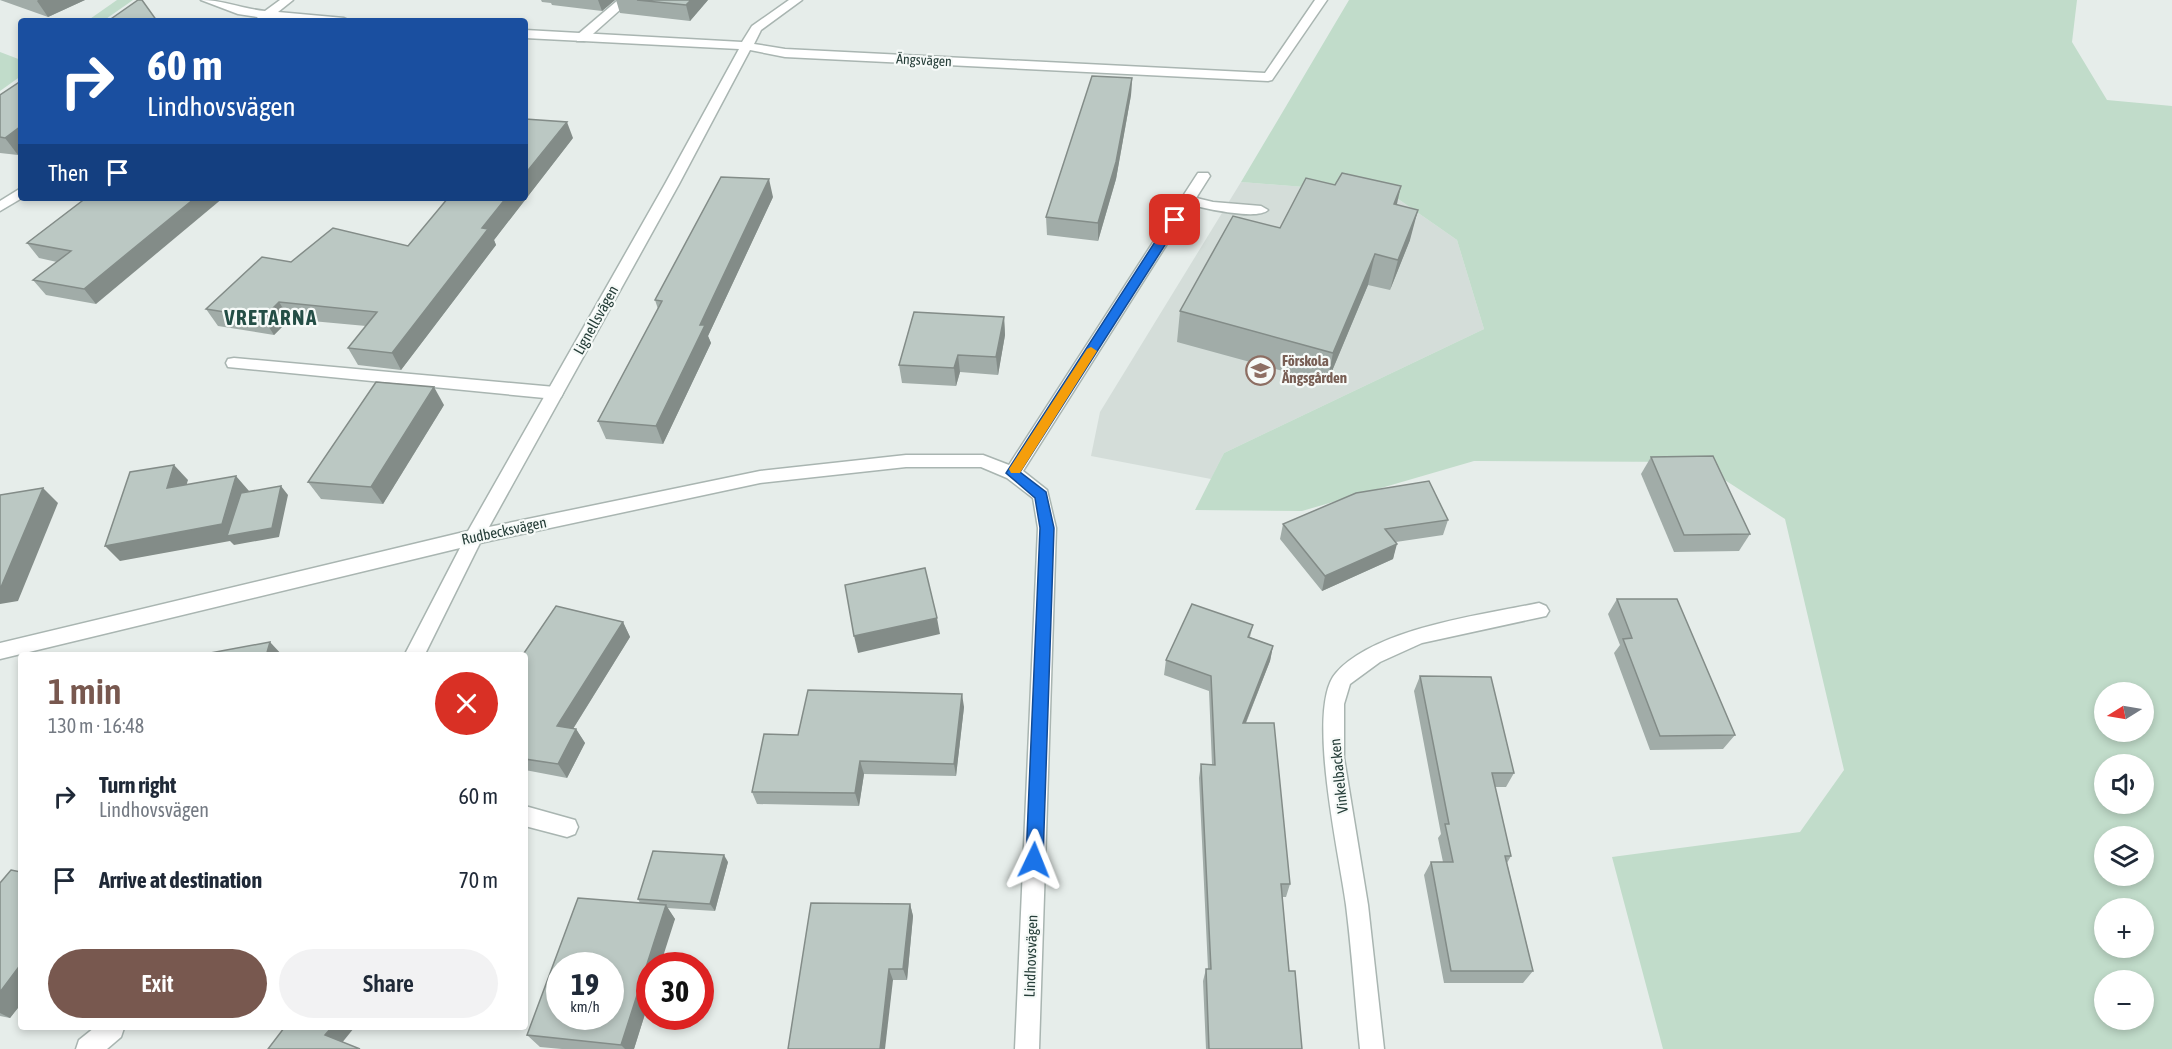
<!DOCTYPE html>
<meta charset="utf-8">
<style>
body{margin:0;font-family:"Asap Condensed",sans-serif;background:#f2f2f3;color:#1f2937;height:100vh;display:flex;flex-direction:column;font-size:22px;white-space:nowrap}
*{box-sizing:border-box;margin:0}
p{font-size:20px;color:#747a83}
.icon{flex:none;width:33px;height:33px;fill:none;stroke:currentColor;stroke-width:2;stroke-linecap:round;stroke-linejoin:round}
.map{position:relative;flex:1;overflow:hidden}
.details{position:absolute;left:18px;top:652px;width:510px;height:378px;display:flex;flex-direction:column;background:#fff;border-radius:6px;box-shadow:0 3px 9px #0003}
.details>*{flex:none}
.guide{position:absolute;left:18px;top:18px;width:510px;height:183px;border-radius:6px;box-shadow:0 3px 9px #0003;background:#1a4fa0;color:#fff;overflow:hidden}
.needle{width:39px;rotate:259deg}
.controls{position:absolute;left:2094px;top:682px;display:grid;gap:12px}
.controls a{display:grid;place-items:center;width:60px;height:60px;border-radius:50%;background:#fff;box-shadow:0 3px 9px #0003;font-size:30px}
.speed{position:absolute;left:546px;top:952px;display:flex;gap:12px;font-size:30px;font-weight:700;text-align:center}
.speed>*{display:grid;place-content:center;width:78px;height:78px;border-radius:50%;background:#fff;box-shadow:0 3px 9px #0003;line-height:1}
.speed small{font-size:15px;font-weight:400}
.speed .limit{border:9px solid #d22;background:#fff;color:#111}
.pin{position:absolute;display:grid;place-items:center;width:51px;height:51px;color:#fff;margin:-26px;border-radius:12px;box-shadow:0 3px 9px #0006}
.me{position:absolute;width:66px;margin:-33px;rotate:2deg;stroke-linejoin:round;filter:drop-shadow(0 0 4px #0008)}
.turn{display:flex;align-items:center;gap:21px;height:126px;padding:0 30px;font-size:27px}
.turn .icon{width:78px;height:78px;stroke-width:2.5}
.turn b{display:block;font-size:42px;line-height:51px}
.then{display:flex;align-items:center;height:57px;padding:0 30px;background:#0003;gap:12px;font-size:22px}
.round{display:grid;place-items:center;flex:none;width:63px;height:63px;border-radius:32px;background:#f2f2f3}
.overview{display:flex;align-items:center;justify-content:space-between;height:102px;padding:0 30px}
h1{font-size:36px;font-weight:600;line-height:45px;color:#78584f}
.button{display:flex;gap:12px;margin-top:auto;padding:12px 30px}
.button a{flex:1;height:69px;border-radius:36px;background:#78584f;color:#fff;font-size:24px;font-weight:600;line-height:69px;text-align:center}
.button a+a{background:#f2f2f3;color:#1f2937}
ul{padding:0;list-style:none}
li{display:flex;align-items:center;gap:18px;height:84px;padding:0 30px}
li div{flex:1}
li b{display:block;font-size:22px}
li em{font-style:normal}
.map>svg:first-child{display:block}
.built{fill:#d4ddd9}
.green{fill:#c1dcca;fill-rule:evenodd}
.lines{fill:none;stroke-linecap:round;stroke-linejoin:round}
.service-casing{stroke:#a9b5b1;stroke-width:3}
.minor-casing{stroke:#a9b5b1;stroke-width:3}
.service{fill:#fff;fill-rule:evenodd}
.minor{fill:#fff;fill-rule:evenodd}
.wall{fill:#a1aca8}
.shaded-wall{fill:#838c88}
.building{fill:#bbc8c3;stroke:#838c88;stroke-width:1.5;fill-rule:evenodd}
.route{fill:#1a73e8;stroke:#114b97;stroke-width:1.5}
.slow{fill:#f59e0b}
.labels{text-anchor:middle;stroke-width:4.5;stroke-linejoin:round;paint-order:stroke}
.far-street-label{font-size:14px;fill:#263e39;stroke:#f6faf8}
.street-label{font-size:15px;fill:#263e39;stroke:#f6faf8}
.education-label{font-size:15px;font-weight:bold;fill:#785e54;stroke:#f6faf8;text-anchor:start}
.district-label{font-size:21px;font-weight:bold;letter-spacing:1.5px;fill:#244e46;stroke:#f6faf8}
</style>
<div class="map">
<svg width="2172" height="1049" viewBox="0 0 2172 1049">
<rect width="100%" height="100%" fill="#e6edea"/>
<path class="built" d="M 1241,182 L 1391,194 L 1457,240 L 1484,329 L 1224,453 L 1211,479 L 1091,456 L 1100,412 Z"/>
<g class="green">
<path d="M 117,0 L 133,0 L 103,21 L 87,21 Z"/>
<path d="M 1349,0 L 2077,0 L 2072,42 L 2107,100 L 2172,106 L 2172,1049 L 1663,1049 L 1612,857 L 1800,832 L 1844,770 L 1785,519 L 1697,462 L 1474,461 L 1302,511 L 1195,510 L 1224,453 L 1484,329 L 1457,240 L 1391,194 L 1241,182 ZM 2104,693 L 2144,693 L 2144,732 L 2104,732 ZM 2104,765 L 2144,765 L 2144,804 L 2104,804 ZM 2104,837 L 2144,837 L 2144,876 L 2104,876 ZM 2104,909 L 2144,909 L 2144,948 L 2104,948 ZM 2104,981 L 2144,981 L 2144,1020 L 2104,1020 Z"/>
<path d="M 0,52 L 21,60 L 21,76 L 0,91 Z"/>
</g>
<g class="lines">
<defs>
<g id="service">
<path d="M 618,0 L 631,0 L 585,41 L 577,41 L 577,35 Z"/>
<path d="M 1188,196 L 1213,202 L 1261,206 L 1268,210 C 1257,221 1199,207 1183,203 L 1181,200 Z"/>
<path d="M 234,358 L 555,387 L 561,389 L 563,393 L 561,397 L 555,399 L 228,367 L 226,363 L 228,359 Z"/>
<path d="M 525,806 L 575,820 L 578,827 L 575,834 L 567,837 L 525,826 Z"/>
</g>
<g id="minor">
<path d="M 201,0 C 223,0 243,9 265,11 L 280,0 L 293,0 L 278,12 L 344,18 L 350,21 L 270,18 L 260,21 L 257,17 L 238,14 Z"/>
<path d="M 789,0 L 802,0 L 761,30 L 754,44 L 785,49 L 1265,73 L 1315,0 L 1327,0 L 1272,80 L 1268,81 L 785,57 L 750,50 L 679,184 L 489,527 L 760,471 L 906,455 L 983,455 L 1009,465 L 1196,176 L 1198,173 L 1208,173 L 1210,176 L 1023,471 L 1047,490 L 1056,528 L 1039,1049 L 1015,1049 L 1038,528 L 1033,498 L 1007,478 L 981,467 L 906,467 L 760,483 L 480,543 L 424,656 L 404,656 L 460,548 L 0,659 L 0,643 L 468,531 L 665,184 L 739,49 L 525,38 L 525,30 L 742,42 L 752,26 Z"/>
<path d="M 21,188 L 22,198 L 0,211 L 0,201 Z"/>
<path d="M 1539,603 L 1546,606 L 1549,611 L 1546,616 L 1422,643 L 1380,662 L 1350,684 L 1344,704 L 1344,758 L 1368,905 L 1384,1049 L 1360,1049 C 1355,1001 1352,952 1346,905 C 1340,858 1305,707 1336,673 C 1376,628 1482,615 1539,603 Z"/>
<path d="M 94,1028 L 124,1028 L 121,1037 L 107,1049 L 76,1049 L 79,1040 Z"/>
</g>
</defs>
<use href="#service" class="service-casing"/>
<use href="#minor" class="minor-casing"/>
<use href="#service" class="service"/>
<use href="#minor" class="minor"/>
</g>
<g class="wall">
<path d="M 0,0 L 85,0 L 48,17 Z"/>
<path d="M 541,0 L 615,0 L 602,11 L 552,5 L 551,3 L 542,2 Z"/>
<path d="M 616,0 L 708,0 L 690,21 L 620,13 Z"/>
<path d="M 1132,78 L 1131,95 L 1116,179 L 1098,241 L 1047,235 L 1046,217 Z"/>
<path d="M 0,95 L 18,155 L 0,153 Z"/>
<path d="M 573,138 L 494,240 L 496,245 L 401,370 L 358,365 L 348,348 L 366,326 L 290,319 L 274,335 L 218,326 L 206,309 L 291,262 L 408,246 Z"/>
<path d="M 773,197 L 708,336 L 711,343 L 663,444 L 606,439 L 598,421 L 658,309 L 655,300 Z"/>
<path d="M 86,198 L 96,304 L 46,295 L 33,280 L 57,262 L 39,258 L 27,243 Z"/>
<path d="M 1397,205 L 1410,240 L 1390,290 L 1368,285 L 1327,383 L 1177,342 L 1180,311 L 1280,228 Z"/>
<path d="M 1004,317 L 1005,335 L 998,375 L 960,372 L 956,386 L 902,383 L 899,365 Z"/>
<path d="M 444,405 L 383,504 L 321,499 L 308,482 Z"/>
<path d="M 1651,457 L 1750,534 L 1739,551 L 1674,552 L 1641,474 Z"/>
<path d="M 1448,520 L 1443,535 L 1396,542 L 1393,559 L 1322,591 L 1280,539 L 1283,524 Z"/>
<path d="M 1617,599 L 1735,735 L 1723,749 L 1650,750 L 1614,653 L 1620,645 L 1608,614 Z"/>
<path d="M 623,622 L 630,637 L 573,729 L 576,729 L 585,743 L 567,778 L 525,770 L 525,656 Z"/>
<path d="M 1253,625 L 1250,637 L 1273,646 L 1270,661 L 1246,723 L 1290,884 L 1286,897 L 1282,897 L 1289,971 L 1302,1049 L 1206,1049 L 1203,981 L 1206,969 L 1208,969 L 1199,778 L 1201,764 L 1212,765 L 1209,691 L 1164,675 L 1166,660 Z"/>
<path d="M 1420,676 L 1514,773 L 1506,787 L 1495,787 L 1511,856 L 1507,863 L 1533,971 L 1523,983 L 1444,983 L 1424,875 L 1431,862 L 1443,862 L 1438,838 L 1441,834 L 1414,691 Z"/>
<path d="M 964,707 L 956,776 L 864,774 L 859,806 L 757,804 L 752,792 L 798,735 Z"/>
<path d="M 728,862 L 715,911 L 667,908 L 675,919 L 650,966 L 650,998 L 634,1049 L 562,1049 L 540,1047 L 527,1035 L 640,903 L 638,899 Z"/>
<path d="M 21,872 L 21,1004 L 10,1018 L 0,1016 L 0,883 Z"/>
<path d="M 910,904 L 913,916 L 907,980 L 893,980 L 788,1049 Z"/>
</g>
<g class="shaded-wall">
<path d="M 38,0 L 85,0 L 48,17 L 37,1 Z"/>
<path d="M 598,0 L 615,0 L 602,11 Z"/>
<path d="M 691,0 L 708,0 L 690,21 L 686,5 Z"/>
<path d="M 1132,78 L 1131,95 L 1116,179 L 1098,241 L 1098,223 Z"/>
<path d="M 567,122 L 573,138 L 494,240 L 496,245 L 401,370 L 392,353 L 482,228 L 506,198 L 525,198 L 525,174 Z"/>
<path d="M 21,126 L 21,153 L 18,155 L 5,138 Z"/>
<path d="M 769,179 L 773,197 L 708,336 L 711,343 L 663,444 L 656,426 L 700,325 Z"/>
<path d="M 1401,186 L 1394,217 L 1394,204 Z"/>
<path d="M 195,198 L 223,198 L 96,304 L 84,289 Z"/>
<path d="M 1418,210 L 1410,240 L 1390,290 L 1398,260 Z"/>
<path d="M 1375,254 L 1368,285 L 1327,383 L 1333,353 Z"/>
<path d="M 279,302 L 290,319 L 274,335 L 263,318 Z"/>
<path d="M 1004,317 L 1005,335 L 998,375 L 996,357 Z"/>
<path d="M 958,355 L 960,372 L 956,386 L 954,368 Z"/>
<path d="M 434,387 L 444,405 L 383,504 L 371,487 Z"/>
<path d="M 174,465 L 188,480 L 181,503 L 167,488 Z"/>
<path d="M 236,476 L 249,491 L 237,534 L 281,486 L 288,495 L 279,537 L 234,545 L 230,541 L 120,561 L 105,546 Z"/>
<path d="M 43,488 L 58,503 L 18,601 L 0,604 L 0,587 Z"/>
<path d="M 1397,544 L 1393,559 L 1322,591 L 1325,576 Z"/>
<path d="M 937,618 L 940,634 L 858,653 L 854,636 Z"/>
<path d="M 623,622 L 630,637 L 566,740 L 557,726 Z"/>
<path d="M 270,642 L 283,656 L 266,656 Z"/>
<path d="M 1273,646 L 1270,661 L 1240,737 L 1243,723 Z"/>
<path d="M 962,694 L 964,707 L 956,776 L 954,764 Z"/>
<path d="M 576,729 L 585,743 L 567,778 L 558,764 Z"/>
<path d="M 860,761 L 864,774 L 859,806 L 855,793 Z"/>
<path d="M 724,855 L 728,862 L 715,911 L 710,904 Z"/>
<path d="M 910,904 L 913,916 L 907,980 L 903,969 Z"/>
<path d="M 666,905 L 675,919 L 660,966 L 650,966 L 650,998 L 634,1049 L 625,1049 L 621,1045 Z"/>
<path d="M 21,964 L 21,1004 L 10,1018 L 0,1013 L 0,992 Z"/>
<path d="M 889,969 L 893,980 L 885,1049 L 880,1049 Z"/>
<path d="M 331,1028 L 354,1028 L 341,1044 L 325,1035 Z"/>
</g>
<g class="building">
<path d="M 138,0 L 142,0 L 157,21 L 108,21 Z"/>
<path d="M 637,0 L 691,0 L 686,5 Z"/>
<path d="M 1092,76 L 1132,78 L 1116,162 L 1098,223 L 1046,217 Z"/>
<path d="M 21,81 L 21,126 L 5,138 L 0,137 L 0,95 Z"/>
<path d="M 525,119 L 567,122 L 525,174 Z"/>
<path d="M 1342,173 L 1401,186 L 1394,204 L 1418,210 L 1398,260 L 1375,254 L 1333,353 L 1180,311 L 1233,216 L 1280,228 L 1306,178 L 1335,185 Z"/>
<path d="M 721,177 L 769,179 L 700,325 L 705,325 L 656,426 L 598,421 L 662,301 L 655,300 Z"/>
<path d="M 86,198 L 195,198 L 84,289 L 33,280 L 71,251 L 27,243 Z"/>
<path d="M 448,198 L 506,198 L 482,228 L 488,229 L 392,353 L 348,348 L 377,312 L 279,302 L 263,318 L 206,309 L 262,257 L 291,262 L 333,228 L 408,246 Z"/>
<path d="M 914,312 L 1004,317 L 996,357 L 958,355 L 954,368 L 899,365 Z"/>
<path d="M 376,382 L 434,387 L 371,487 L 308,482 Z"/>
<path d="M 1713,456 L 1750,534 L 1684,535 L 1651,457 Z"/>
<path d="M 174,465 L 167,488 L 236,476 L 222,524 L 105,546 L 130,472 Z"/>
<path d="M 1429,481 L 1448,520 L 1385,529 L 1397,544 L 1325,576 L 1283,524 L 1356,493 Z"/>
<path d="M 281,486 L 272,528 L 227,536 L 241,493 Z"/>
<path d="M 43,488 L 1,587 L 0,587 L 0,495 Z"/>
<path d="M 925,568 L 937,618 L 854,636 L 845,585 Z"/>
<path d="M 1617,599 L 1677,599 L 1735,735 L 1660,736 L 1623,639 L 1632,638 Z"/>
<path d="M 1192,604 L 1253,625 L 1248,637 L 1273,646 L 1243,723 L 1274,723 L 1290,884 L 1281,884 L 1289,971 L 1295,971 L 1302,1049 L 1209,1049 L 1206,969 L 1211,969 L 1201,764 L 1215,765 L 1211,676 L 1166,660 Z"/>
<path d="M 556,606 L 623,622 L 557,726 L 576,729 L 558,764 L 525,759 L 525,656 L 522,656 Z"/>
<path d="M 270,642 L 266,656 L 194,656 Z"/>
<path d="M 1420,676 L 1491,677 L 1514,773 L 1492,773 L 1511,856 L 1505,856 L 1533,971 L 1451,971 L 1431,862 L 1453,862 L 1445,824 L 1449,824 Z"/>
<path d="M 808,690 L 962,694 L 954,764 L 860,761 L 855,793 L 752,792 L 764,734 L 798,735 Z"/>
<path d="M 653,851 L 724,855 L 710,904 L 638,899 Z"/>
<path d="M 11,870 L 21,872 L 21,964 L 0,992 L 0,883 Z"/>
<path d="M 578,898 L 666,905 L 621,1045 L 527,1035 ZM 560,966 L 610,966 L 610,1017 L 560,1017 Z"/>
<path d="M 811,903 L 910,904 L 903,969 L 889,969 L 880,1049 L 788,1049 Z"/>
<path d="M 284,1028 L 331,1028 L 325,1035 L 360,1049 L 268,1049 Z"/>
</g>
<path class="route" d="M 1171,217 L 1175,217 L 1181,220 L 1020,472 L 1046,492 L 1054,528 L 1043,860 L 1040,865 L 1034,867 L 1028,865 L 1026,860 L 1040,528 L 1035,498 L 1006,473 Z"/>
<path class="slow" d="M 1091,347 L 1097,351 L 1020,473 L 1011,473 L 1009,469 L 1011,466 L 1087,349 Z"/>
<defs>
<symbol id="school-ring" viewBox="-11 -11 22 22"><circle r="9.5" fill="#f6faf8" stroke="#8d6e63" stroke-width="1.5"/><path d="M0-5L7-2L0 1L-7-2ZM-4 1L0 2.5L4 1V4Q0 6-4 4Z" fill="#8d6e63"/></symbol>
</defs>
<g fill-rule="evenodd">
<use href="#school-ring" x="1244" y="354" width="33" height="33"/>
</g>
<g class="labels">
<g class="far-street-label">
<text transform="translate(924 60) rotate(3)" y="5">Ängsvägen</text>
</g>
<g class="street-label">
<text transform="translate(596 320) rotate(-61)" y="5">Lignellsvägen</text>
<text transform="translate(504 531) rotate(-12)" y="5">Rudbecksvägen</text>
<text transform="translate(1339 776) rotate(-96)" y="5">Vinkelbacken</text>
<text transform="translate(1031 956) rotate(-88)" y="5">Lindhovsvägen</text>
</g>
<g class="education-label">
<text x="1282" y="366">Förskola<tspan x="1282" dy="17">Ängsgården</tspan></text>
</g>
<g class="district-label">
<text x="271" y="325">VRETARNA</text>
</g>
</g>
</svg>
<div class="controls">
<a><svg class="needle" viewBox="-14 -14 28 28"><path d="M0-13l5 13h-10z" fill="#e53935"/><path d="M0 13l5-13h-10z" fill="#747a83"/></svg></a>
<a><svg class="icon" aria-label="sound" viewBox="0 0 24 24"><path d="M4 9h4l5-4v14l-5-4H4zM17 9q2 3 0 6"/></svg></a>
<a><svg class="icon" aria-label="layers" viewBox="0 0 24 24"><path d="M12 4l9 5-9 5-9-5zM3 14l9 5 9-5"/></svg></a>
<a>+</a>
<a>−</a>
</div>
<div class="speed"><div>19<small>km/h</small></div><div class="limit">30</div></div>
<div class="pin" style="left:1175px;top:220px;background:#d93025"><svg class="icon" aria-label="arrive" viewBox="0 0 24 24"><path d="M6 21V4h12l-3 4 3 4H6"/></svg></div>
<svg class="me" style="left:1034px;top:860px" viewBox="-20 -20 40 40"><path d="M0-17L14 15 0 8-14 15z" fill="#1a73e8" stroke="#fff" stroke-width="4"/></svg>
<div class="guide">
<div class="turn"><svg class="icon" aria-label="right" viewBox="0 0 24 24"><path d="M7 20v-9h11M14 6l5 5-5 5"/></svg><div><b>60 m</b>Lindhovsvägen</div></div>
<div class="then">Then<svg class="icon" aria-label="arrive" viewBox="0 0 24 24"><path d="M6 21V4h12l-3 4 3 4H6"/></svg></div>
</div>
<section class="details">
<div class="overview"><div><h1>1 min</h1><p>130 m · 16:48</p></div><a class="round" style="background:#d93025;color:#fff"><svg class="icon" aria-label="close" viewBox="0 0 24 24"><path d="M6 6l12 12M18 6L6 18"/></svg></a></div>
<ul>
<li><svg class="icon" aria-label="right" viewBox="0 0 24 24"><path d="M7 20v-9h11M14 6l5 5-5 5"/></svg><div><b>Turn right</b><p>Lindhovsvägen</p></div><em>60 m</em></li>
<li><svg class="icon" aria-label="arrive" viewBox="0 0 24 24"><path d="M6 21V4h12l-3 4 3 4H6"/></svg><div><b>Arrive at destination</b></div><em>70 m</em></li>
</ul>
<div class="button"><a>Exit</a><a>Share</a></div>
</section>
</div>
